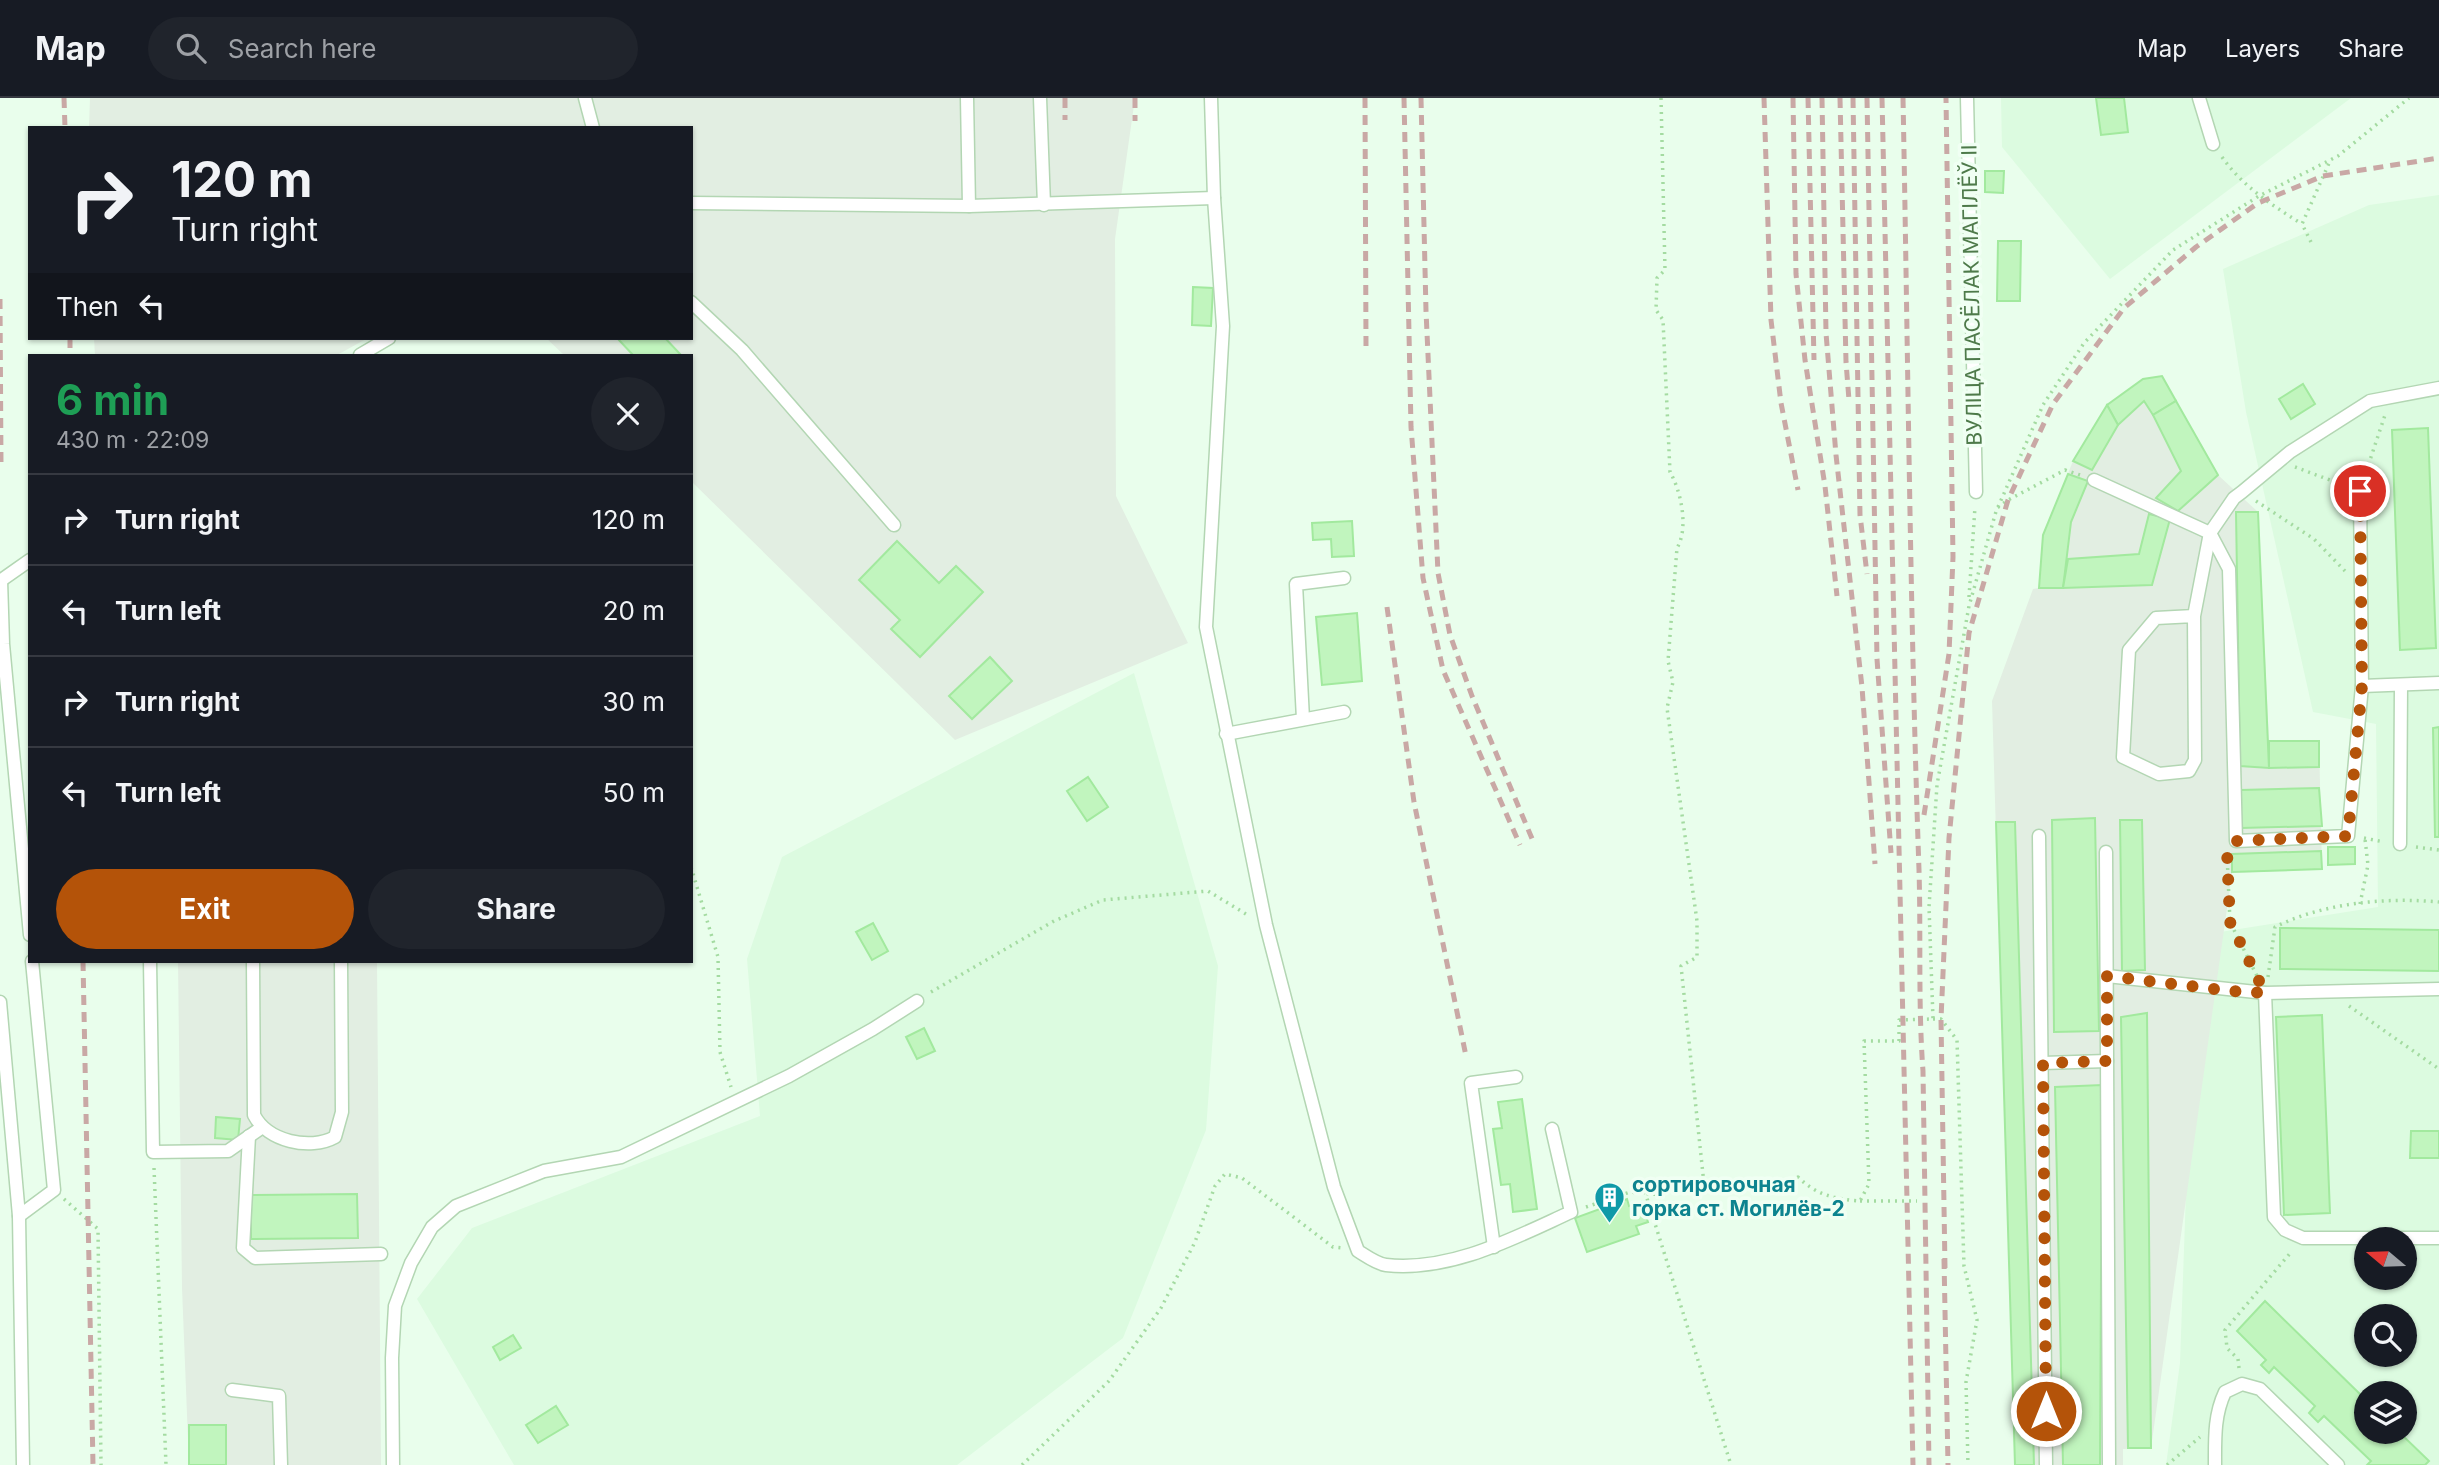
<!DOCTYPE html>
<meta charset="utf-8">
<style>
body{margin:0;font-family:Inter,sans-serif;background:#20242c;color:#f1f3f6;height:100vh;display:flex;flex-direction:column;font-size:26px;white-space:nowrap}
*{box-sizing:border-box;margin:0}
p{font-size:23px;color:#9ea1a6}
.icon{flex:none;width:38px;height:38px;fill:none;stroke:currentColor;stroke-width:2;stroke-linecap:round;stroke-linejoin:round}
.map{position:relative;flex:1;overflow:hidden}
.side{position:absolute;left:28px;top:256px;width:665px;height:609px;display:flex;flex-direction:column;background:#171b24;border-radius:0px;box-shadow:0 2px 5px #0004}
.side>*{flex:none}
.top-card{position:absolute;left:28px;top:28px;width:665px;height:214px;border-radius:0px;box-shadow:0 2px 5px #0004;background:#171b24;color:#f1f3f6;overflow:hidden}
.needle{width:46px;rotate:289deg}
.fabs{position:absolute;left:2354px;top:1129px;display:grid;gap:14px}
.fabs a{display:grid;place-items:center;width:63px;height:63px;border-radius:50%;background:#171b24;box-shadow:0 2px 5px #0004;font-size:35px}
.pin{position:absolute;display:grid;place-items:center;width:60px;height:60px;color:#fff;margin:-30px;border:4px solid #fff;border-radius:50%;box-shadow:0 2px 7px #0007}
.me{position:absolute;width:77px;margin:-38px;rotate:0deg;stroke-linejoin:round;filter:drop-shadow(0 0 5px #0008)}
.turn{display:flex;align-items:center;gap:24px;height:147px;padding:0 28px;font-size:32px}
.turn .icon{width:91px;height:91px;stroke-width:2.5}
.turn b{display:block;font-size:49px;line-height:60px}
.then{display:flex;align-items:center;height:66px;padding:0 28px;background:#0003;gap:14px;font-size:26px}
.round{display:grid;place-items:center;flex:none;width:74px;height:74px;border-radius:37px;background:#20242c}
.summary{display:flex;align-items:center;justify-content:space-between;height:119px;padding:0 28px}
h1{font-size:42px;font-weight:700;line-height:52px;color:#1e9e55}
.button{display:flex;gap:14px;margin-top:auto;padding:14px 28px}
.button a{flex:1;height:80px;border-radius:42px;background:#b45309;color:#fff;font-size:28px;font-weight:700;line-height:80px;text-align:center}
.button a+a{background:#20242c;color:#f1f3f6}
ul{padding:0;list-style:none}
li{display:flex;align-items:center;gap:21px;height:91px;padding:0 28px;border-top:2px solid #363941}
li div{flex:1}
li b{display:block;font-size:26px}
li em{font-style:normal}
header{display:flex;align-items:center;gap:42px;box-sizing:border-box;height:98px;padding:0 35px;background:#171b24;border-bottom:2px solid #363941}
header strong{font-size:33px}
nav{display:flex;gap:38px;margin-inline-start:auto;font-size:24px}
.search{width:490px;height:63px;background:#20242c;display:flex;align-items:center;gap:18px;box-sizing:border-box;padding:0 24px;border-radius:38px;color:#9ea1a6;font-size:26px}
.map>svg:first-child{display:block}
.residential{fill:#dcfbe0;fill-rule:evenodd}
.industrial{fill:#e2eee2}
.building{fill:#c1f5be;stroke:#a2e99e;stroke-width:2}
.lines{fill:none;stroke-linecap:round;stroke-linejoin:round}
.lane-casing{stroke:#b3d6b3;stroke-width:15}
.path{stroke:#a4dba1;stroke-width:3.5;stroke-dasharray:2 5;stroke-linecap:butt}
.lane{stroke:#fff;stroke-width:12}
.rail{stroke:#c9a8a5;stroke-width:5;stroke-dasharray:10 7;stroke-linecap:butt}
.route{stroke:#b45309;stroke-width:12;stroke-dasharray:0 21.6}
.labels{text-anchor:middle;stroke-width:7;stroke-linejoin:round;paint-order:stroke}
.street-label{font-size:21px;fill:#4e7a4a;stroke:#f0fff3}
.culture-label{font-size:21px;font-weight:bold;fill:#0d838f;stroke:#f0fff3;text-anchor:start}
</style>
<header>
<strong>Map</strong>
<div class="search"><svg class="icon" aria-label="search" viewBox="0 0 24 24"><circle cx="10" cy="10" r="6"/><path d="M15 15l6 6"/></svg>Search here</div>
<nav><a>Map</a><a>Layers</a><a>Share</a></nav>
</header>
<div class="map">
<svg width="2439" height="1367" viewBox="0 0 2439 1367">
<rect width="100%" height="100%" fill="#e9feec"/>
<g class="residential">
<path d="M 2001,0 L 2351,0 L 2110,181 L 2002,49 Z"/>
<path d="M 2439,97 L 2439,1367 L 2166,1367 L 2180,1265 L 2195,838 L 2378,809 L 2376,626 L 2313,614 L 2246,314 L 2223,171 L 2369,107 ZM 2366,1141 L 2404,1141 L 2404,1180 L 2366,1180 ZM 2366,1218 L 2404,1218 L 2404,1256 L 2366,1256 ZM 2366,1295 L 2404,1295 L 2404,1334 L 2366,1334 Z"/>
<path d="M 1134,575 L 1218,868 L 1206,1032 L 1123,1240 L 957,1367 L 514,1367 L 417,1201 L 472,1130 L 760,1018 L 747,861 L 782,759 Z"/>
</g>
<g class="industrial">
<path d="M 90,0 L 1135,0 L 1115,141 L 1116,398 L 1188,545 L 955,642 L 691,383 L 691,257 L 564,257 L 546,240 L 691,240 L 691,30 L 89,30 Z"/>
<path d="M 94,240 L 368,240 L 337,257 L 95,257 Z"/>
<path d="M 2162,278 L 2218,377 L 2258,414 L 2269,643 L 2319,643 L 2322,771 L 2232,775 L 2151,1350 L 2123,1351 L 2123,1367 L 2015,1367 L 1992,603 L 2033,491 L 2039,490 L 2043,437 L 2073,363 L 2107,307 L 2143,281 Z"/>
<path d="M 178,863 L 377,863 L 381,1367 L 189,1367 L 182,1190 Z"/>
</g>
<g class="building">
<path d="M 2096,0 L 2124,0 L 2128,34 L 2101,37 Z"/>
<path d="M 1985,73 L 2004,73 L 2003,95 L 1985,94 Z"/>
<path d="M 1998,143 L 2021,143 L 2020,203 L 1997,203 Z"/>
<path d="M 1193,189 L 1213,190 L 1211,228 L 1192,227 Z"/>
<path d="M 617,240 L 665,240 L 681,257 L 633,257 Z"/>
<path d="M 2162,278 L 2176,303 L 2153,317 L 2144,303 L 2118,327 L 2107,307 L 2143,281 Z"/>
<path d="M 2303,286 L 2315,306 L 2291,321 L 2279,301 Z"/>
<path d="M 2176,303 L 2218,377 L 2178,413 L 2156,400 L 2181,373 L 2153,317 Z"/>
<path d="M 2107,307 L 2118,327 L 2092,372 L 2073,363 Z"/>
<path d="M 2428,330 L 2436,550 L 2400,552 L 2392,332 Z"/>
<path d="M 2068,376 L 2088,383 L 2071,424 L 2063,490 L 2039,490 L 2043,437 Z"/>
<path d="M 2351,399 L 2353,412 L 2342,414 L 2340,400 Z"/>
<path d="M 2236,414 L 2258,414 L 2269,670 L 2240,668 Z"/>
<path d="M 2149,416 L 2170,421 L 2152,487 L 2063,490 L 2068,461 L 2139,456 Z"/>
<path d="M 1352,423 L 1354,458 L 1332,459 L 1331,441 L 1313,442 L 1312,425 Z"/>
<path d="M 897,443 L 939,485 L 956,468 L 983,494 L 920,559 L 891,531 L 900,522 L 859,482 Z"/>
<path d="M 1357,515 L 1362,583 L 1322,587 L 1316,519 Z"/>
<path d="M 990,559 L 1012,583 L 972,621 L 949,598 Z"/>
<path d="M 2439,629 L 2439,739 L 2435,739 L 2433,630 Z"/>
<path d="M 2269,643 L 2319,643 L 2319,669 L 2269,670 Z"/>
<path d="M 1088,679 L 1108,709 L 1087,723 L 1067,693 Z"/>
<path d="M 2319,690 L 2322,728 L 2241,730 L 2241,692 Z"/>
<path d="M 2095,720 L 2099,933 L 2054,934 L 2052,722 Z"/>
<path d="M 2120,722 L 2142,722 L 2145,872 L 2122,873 Z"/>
<path d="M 1996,724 L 2015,724 L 2032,1297 L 2013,1300 Z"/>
<path d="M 2328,749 L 2355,749 L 2355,766 L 2328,767 Z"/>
<path d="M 2321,753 L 2322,771 L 2232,774 L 2232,756 Z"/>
<path d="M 873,825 L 888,853 L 872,862 L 856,834 Z"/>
<path d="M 2280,830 L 2439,832 L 2439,873 L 2280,871 Z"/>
<path d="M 2147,915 L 2151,1350 L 2128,1350 L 2121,919 Z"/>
<path d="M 2322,917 L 2330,1115 L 2284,1117 L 2276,919 Z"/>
<path d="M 924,930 L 935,953 L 917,961 L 906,939 Z"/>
<path d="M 2102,987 L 2100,1367 L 2063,1367 L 2055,989 Z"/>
<path d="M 1522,1001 L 1537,1111 L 1513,1114 L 1510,1086 L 1501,1087 L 1493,1031 L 1502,1030 L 1498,1004 Z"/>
<path d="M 216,1019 L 240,1021 L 238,1042 L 215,1040 Z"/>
<path d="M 2411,1033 L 2439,1033 L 2439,1060 L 2410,1060 Z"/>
<path d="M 357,1096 L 358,1140 L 251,1141 L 251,1097 Z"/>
<path d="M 1627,1101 L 1629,1108 L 1641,1104 L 1648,1124 L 1636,1128 L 1639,1136 L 1587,1154 L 1575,1120 Z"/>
<path d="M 2265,1203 L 2366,1302 L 2366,1334 L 2399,1334 L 2429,1363 L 2425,1367 L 2367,1367 L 2371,1363 L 2324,1318 L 2318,1324 L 2309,1315 L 2315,1308 L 2274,1269 L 2269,1275 L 2261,1267 L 2266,1262 L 2237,1233 Z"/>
<path d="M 513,1237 L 521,1250 L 500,1262 L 493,1249 Z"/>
<path d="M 2032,1297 L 2034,1367 L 2015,1367 L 2013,1300 Z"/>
<path d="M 556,1308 L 568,1327 L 538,1345 L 526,1327 Z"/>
<rect x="189" y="1327" width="37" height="40"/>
</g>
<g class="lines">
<defs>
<g id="lane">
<path d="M 585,0 L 593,30"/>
<path d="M 967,0 L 969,108"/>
<path d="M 1040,0 L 1044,107"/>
<path d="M 1211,0 L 1214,100 L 1223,228 L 1206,529 L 1266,827 L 1334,1089 L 1358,1153 C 1366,1158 1377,1166 1386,1167 C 1451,1174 1514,1140 1571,1114 L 1552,1031"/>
<path d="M 1967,0 L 1976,394"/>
<path d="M 2199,0 L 2213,46"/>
<path d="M 691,105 L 969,108 L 1214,100"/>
<path d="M 691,204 L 742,252 L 894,427"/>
<path d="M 360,257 L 389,240"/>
<path d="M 2094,382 L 2210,435 L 2229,471 L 2236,743 L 2348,738 L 2362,588"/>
<path d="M 2360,393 L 2362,588 L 2439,585"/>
<path d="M 1,482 L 3,546 L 30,837"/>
<path d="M 0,483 L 30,462"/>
<path d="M 2194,518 L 2156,520 L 2129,552 L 2123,659 L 2159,676 L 2189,673 L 2195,662 L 2194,518 L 2210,435 L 2234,400 L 2242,394 L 2290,354 L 2370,303 L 2439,290"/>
<path d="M 1303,621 L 1296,486 L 1344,480"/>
<path d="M 1226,636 L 1344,614"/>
<path d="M 2039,738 L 2046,1367"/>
<path d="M 2400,746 L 2401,587"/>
<path d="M 2106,754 L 2109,1367"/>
<path d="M 150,863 L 153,1054 L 228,1053 L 261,1030"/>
<path d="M 253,863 L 254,1017 C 267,1043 310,1053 335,1039 L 342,1014 L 341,863"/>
<path d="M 2107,878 L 2265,895 L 2439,891"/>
<path d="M 2265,895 L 2274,1119 L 2285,1132 L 2303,1140 L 2439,1140"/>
<path d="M 0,904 L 19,1118 L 23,1367"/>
<path d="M 2043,965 L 2107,963"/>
<path d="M 249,1038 L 243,1150 L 255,1160 L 381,1156"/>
<path d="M 19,1118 L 54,1092 L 32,863"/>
<path d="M 1494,1149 L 1471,985 L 1516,979"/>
<path d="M 232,1292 L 279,1298 L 281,1367"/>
<path d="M 393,1367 L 392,1260 L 395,1208 L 411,1165 L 432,1129 L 456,1108 L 544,1073 L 621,1059 L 789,978 L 873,931 L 917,903"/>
<path d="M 2215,1367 C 2215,1341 2214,1317 2225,1294 L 2242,1286 L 2260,1291 L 2338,1367"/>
</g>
</defs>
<use href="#lane" class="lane-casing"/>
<g class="path">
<path d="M 1661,0 L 1665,172 L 1657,180 L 1656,212 L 1663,222 L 1670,374 C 1681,393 1689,430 1677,450 L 1668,563 L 1673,584 L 1667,610 L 1697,823 L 1697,859 L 1681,868 L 1704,1086"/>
<path d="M 2222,59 C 2243,89 2272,107 2302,126"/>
<path d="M 2311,144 L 2302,126 L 2330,63"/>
<path d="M 2295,369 L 2346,388"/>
<path d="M 2364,380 L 2386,314"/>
<path d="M 2256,403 L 2314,441 L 2345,473"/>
<path d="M 1998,409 L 2043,307 L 2084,245 L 2173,152 L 2259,98 L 2338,58 L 2409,0"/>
<path d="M 1969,499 L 1975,409"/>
<path d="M 2364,740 L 2384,744"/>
<path d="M 2416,749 L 2439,752"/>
<path d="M 2227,756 L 2230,824 L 2257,878"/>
<path d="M 691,769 L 718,859 L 720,954 L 731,989"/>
<path d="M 2360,806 L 2368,767 L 2365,741"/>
<path d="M 2268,879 L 2275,829 C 2323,805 2386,799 2439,804"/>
<path d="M 931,894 L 1054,823 L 1103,802 L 1208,793 L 1246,816"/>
<path d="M 2349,908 L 2439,971"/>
<path d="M 1933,921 L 1941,921 L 1957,942 L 1964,1168 L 1977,1222 L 1966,1284 L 1968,1367"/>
<path d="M 154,1070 L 166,1367"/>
<path d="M 1645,1094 L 1731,1367"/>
<path d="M 64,1101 L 98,1131 L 101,1367"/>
<path d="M 1860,1103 L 1917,1103"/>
<path d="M 1586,1109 L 1630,1094 L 1662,1097 L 1676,1091 L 1720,1084 L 1792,1083 L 1798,1079 C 1816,1097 1835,1101 1860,1103 L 1869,1086 L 1864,943 L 1899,943 L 1899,922 L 1933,921 L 1929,809 L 1937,687 L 1969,508 L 1997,410 L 2008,402 L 2065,372 L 2080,377"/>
<path d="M 2239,1270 L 2238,1261 L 2227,1250 L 2225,1232 L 2292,1153"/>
<path d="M 1022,1367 L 1109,1283 L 1161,1210 L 1195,1144 L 1215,1088 L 1225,1076 L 1242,1080 L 1333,1149 L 1342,1150"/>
<path d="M 2167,1367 L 2200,1339"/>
</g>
<use href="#lane" class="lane"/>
<g class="rail">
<path d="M 64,0 L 65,30"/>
<path d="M 1065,0 L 1065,22"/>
<path d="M 1135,0 L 1135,23"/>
<path d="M 1365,0 L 1366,249"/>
<path d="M 1404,0 L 1411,329 L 1423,480 L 1443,572 L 1520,747"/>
<path d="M 1421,0 L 1426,213 L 1438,475 L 1450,537 L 1472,598 L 1533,743"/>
<path d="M 1764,0 L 1771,222 L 1781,305 L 1798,392"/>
<path d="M 1793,0 L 1796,176 L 1805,262 L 1825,388 L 1837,498"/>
<path d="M 1808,0 L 1814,262"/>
<path d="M 1822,0 L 1826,235 L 1836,357 L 1862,589 L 1875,766"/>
<path d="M 1840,0 L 1846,264 L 1849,302"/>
<path d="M 1853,0 L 1860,417 L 1867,476"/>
<path d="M 1867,0 L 1877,561 L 1891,755"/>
<path d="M 1882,0 L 1913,1367"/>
<path d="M 1903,0 C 1908,257 1910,515 1919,772 C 1921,839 1918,906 1923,973 L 1929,1367"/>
<path d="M 0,201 L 1,367"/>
<path d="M 70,240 L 70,257"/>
<path d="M 1387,509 L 1414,704 L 1466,958"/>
<path d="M 1924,717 L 1949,556 L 1953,459 L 1946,0"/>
<path d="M 83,863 L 93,1367"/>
<path d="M 1944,1161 L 1948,1367"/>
<path d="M 1945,1170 L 1941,921 L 1949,740 L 1969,535 L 2008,402 L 2053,306 L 2124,210 L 2196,149 L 2258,105 L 2323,78 L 2439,60"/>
</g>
</g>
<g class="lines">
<path class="route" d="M 2046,1313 L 2043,965 L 2107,963 L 2107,878 L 2231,893 L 2265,895 L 2230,824 L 2227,753 L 2236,743 L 2348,738 L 2362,588 L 2360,393"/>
</g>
<defs>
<symbol id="building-pin" viewBox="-11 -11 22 30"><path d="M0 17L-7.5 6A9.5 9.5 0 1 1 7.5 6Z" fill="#0f9aa8" stroke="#f0fff3"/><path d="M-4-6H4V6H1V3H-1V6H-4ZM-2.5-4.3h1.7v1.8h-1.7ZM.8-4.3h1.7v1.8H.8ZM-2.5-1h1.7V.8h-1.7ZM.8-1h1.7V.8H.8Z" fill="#fff"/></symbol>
</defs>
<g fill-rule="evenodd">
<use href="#building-pin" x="1592" y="1082" width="35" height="47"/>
</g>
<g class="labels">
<g class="street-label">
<text transform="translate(1972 197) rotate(-91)" y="7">ВУЛІЦА ПАСЁЛАК МАГІЛЁЎ II</text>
</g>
<g class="culture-label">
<text x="1632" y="1094">сортировочная<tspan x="1632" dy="24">горка ст. Могилёв-2</tspan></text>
</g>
</g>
</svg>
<div class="fabs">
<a><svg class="needle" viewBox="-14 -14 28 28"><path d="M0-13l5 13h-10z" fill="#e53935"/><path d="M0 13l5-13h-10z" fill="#9ea1a6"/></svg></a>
<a><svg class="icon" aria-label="search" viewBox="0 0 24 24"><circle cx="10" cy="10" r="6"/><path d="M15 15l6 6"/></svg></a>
<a><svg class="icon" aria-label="layers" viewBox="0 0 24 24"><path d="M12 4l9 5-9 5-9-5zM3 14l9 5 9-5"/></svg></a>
</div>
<div class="pin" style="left:2360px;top:393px;background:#d93025"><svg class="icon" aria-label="arrive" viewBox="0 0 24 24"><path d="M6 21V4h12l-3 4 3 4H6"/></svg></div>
<svg class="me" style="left:2046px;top:1313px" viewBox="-20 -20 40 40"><circle r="17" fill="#b45309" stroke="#fff" stroke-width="3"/><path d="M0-11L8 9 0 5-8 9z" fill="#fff"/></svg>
<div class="top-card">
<div class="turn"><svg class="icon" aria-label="right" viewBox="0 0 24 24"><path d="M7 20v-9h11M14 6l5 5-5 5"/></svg><div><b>120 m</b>Turn right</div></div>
<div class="then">Then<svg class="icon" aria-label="left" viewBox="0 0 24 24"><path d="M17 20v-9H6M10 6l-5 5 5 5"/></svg></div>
</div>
<section class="side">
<div class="summary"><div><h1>6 min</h1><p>430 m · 22:09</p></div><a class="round"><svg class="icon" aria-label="close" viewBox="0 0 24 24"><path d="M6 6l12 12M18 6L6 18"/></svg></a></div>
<ul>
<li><svg class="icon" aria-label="right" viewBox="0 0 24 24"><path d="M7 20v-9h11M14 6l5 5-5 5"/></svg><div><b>Turn right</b></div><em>120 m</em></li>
<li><svg class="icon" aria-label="left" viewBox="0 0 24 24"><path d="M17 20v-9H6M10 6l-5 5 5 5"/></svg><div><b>Turn left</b></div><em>20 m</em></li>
<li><svg class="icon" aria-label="right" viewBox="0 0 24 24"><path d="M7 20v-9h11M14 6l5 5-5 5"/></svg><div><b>Turn right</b></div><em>30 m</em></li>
<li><svg class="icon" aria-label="left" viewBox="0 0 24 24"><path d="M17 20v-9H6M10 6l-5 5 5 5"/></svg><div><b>Turn left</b></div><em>50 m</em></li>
</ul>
<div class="button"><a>Exit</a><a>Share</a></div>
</section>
</div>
